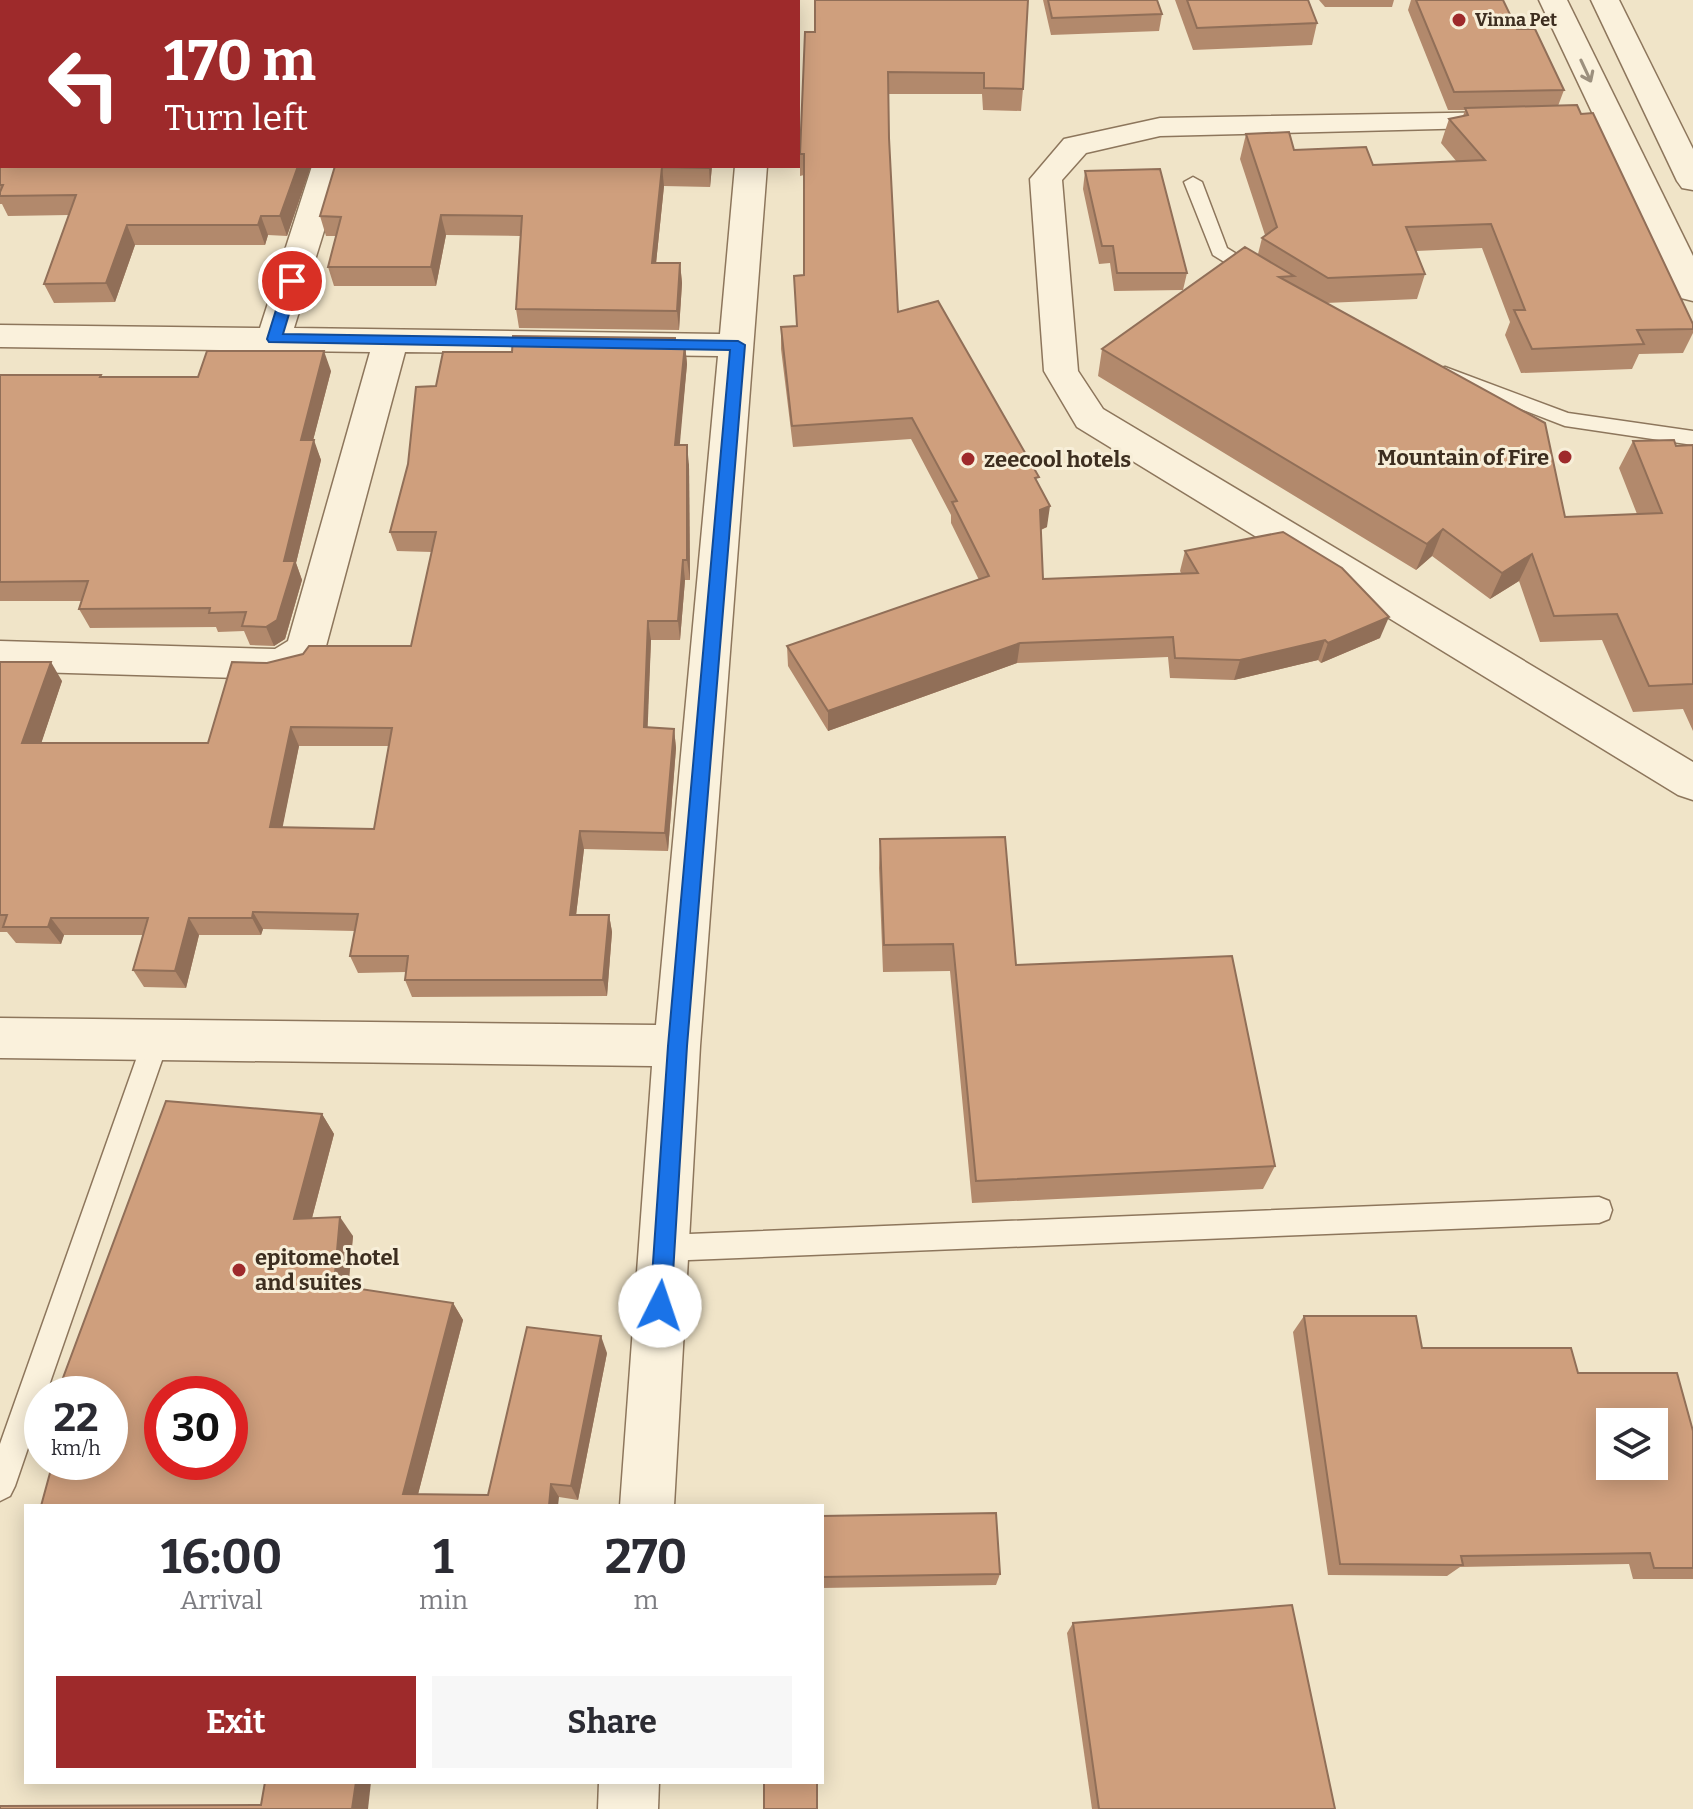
<!DOCTYPE html>
<style>
body{margin:0;font-family:Bitter,serif;background:#f7f7f7;color:#2b2b33;height:100vh;display:flex;flex-direction:column;font-size:30px;white-space:nowrap}
*{box-sizing:border-box;margin:0}
p{font-size:26px;color:#7c7c81}
.icon{flex:none;width:44px;height:44px;fill:none;stroke:currentColor;stroke-width:2;stroke-linecap:round;stroke-linejoin:round}
.map{position:relative;flex:1;overflow:hidden}
.drawer{position:absolute;left:24px;top:1504px;width:800px;height:280px;display:flex;flex-direction:column;background:#fff;border-radius:0px;box-shadow:0 4px 20px #0003}
.drawer>*{flex:none}
.guide{position:absolute;left:0px;top:0px;width:800px;height:168px;box-shadow:0 4px 20px #0003;background:#9e2a2b;color:#fff;overflow:hidden}
.fabs{position:absolute;left:1596px;top:1408px;display:grid;gap:16px}
.fabs a{display:grid;place-items:center;width:72px;height:72px;border-radius:0px;background:#fff;box-shadow:0 4px 20px #0003;font-size:40px}
.speed{position:absolute;left:24px;top:1376px;display:flex;gap:16px;font-size:40px;font-weight:700;text-align:center}
.speed>*{display:grid;place-content:center;width:104px;height:104px;border-radius:50%;background:#fff;box-shadow:0 4px 20px #0003;line-height:1}
.speed small{font-size:20px;font-weight:400}
.speed .limit{border:12px solid #d22;background:#fff;color:#111}
.pin{position:absolute;display:grid;place-items:center;width:68px;height:68px;color:#fff;margin:-34px;border:4px solid #fff;border-radius:50%;box-shadow:0 2px 8px #0007}
.me{position:absolute;width:88px;margin:-44px;rotate:4deg;stroke-linejoin:round;filter:drop-shadow(0 0 6px #0008)}
.turn{display:flex;align-items:center;gap:28px;height:168px;padding:0 32px;font-size:36px}
.turn .icon{width:104px;height:104px;stroke-width:2.5}
.turn b{display:block;font-size:56px;line-height:68px}
.eta{display:flex;justify-content:space-evenly;align-items:center;height:136px;text-align:center}
.eta b{font-size:48px;font-weight:700;line-height:56px}
.cta{display:flex;gap:16px;margin-top:auto;padding:16px 32px}
.cta a{flex:1;height:92px;border-radius:0px;background:#9e2a2b;color:#fff;font-size:32px;font-weight:700;line-height:92px;text-align:center}
.cta a+a{background:#f7f7f7;color:#2b2b33}
.map>svg:first-child{display:block}
.lines{fill:none;stroke-linecap:round;stroke-linejoin:round}
.service-casing{stroke:#8d765c;stroke-width:3}
.minor-casing{stroke:#8d765c;stroke-width:3}
.tertiary-casing{stroke:#8d765c;stroke-width:3}
.service{fill:#faf1dc;fill-rule:evenodd}
.minor{fill:#faf1dc;fill-rule:evenodd}
.tertiary{fill:#faf1dc;fill-rule:evenodd}
.wall{fill:#b2896c;fill-rule:evenodd}
.shaded-wall{fill:#916f58}
.building{fill:#cf9f7d;stroke:#916f58;stroke-width:2;fill-rule:evenodd}
.oneway{stroke:#9c907e}
.route{fill:#1a73e8;stroke:#114b97;stroke-width:2}
.poi-dot{fill:#9e2a2b;stroke:#f7eed8;stroke-width:3}
.labels{text-anchor:middle;stroke-width:6;stroke-linejoin:round;paint-order:stroke}
.far-poi-label{font-size:18px;font-weight:bold;fill:#3d2e20;stroke:#f7eed8;text-anchor:start}
.poi-label{font-size:22px;font-weight:bold;fill:#3d2e20;stroke:#f7eed8;text-anchor:start}
</style>
<div class="map">
<svg width="1693" height="1809" viewBox="0 0 1693 1809">
<rect width="100%" height="100%" fill="#f0e4c8"/>
<g class="lines">
<defs>
<g id="service">
<path d="M 1193,177 L 1202,182 L 1227,248 L 1264,271 L 1264,279 L 1252,279 L 1213,255 L 1184,182 Z"/>
<path d="M 1445,367 L 1568,413 L 1693,431 L 1693,445 L 1565,426 L 1438,377 L 1438,369 Z"/>
<path d="M 156,1029 L 165,1032 L 169,1040 L 46,1394 L 42,1394 L 42,1407 L 15,1486 L 10,1496 L 0,1501 L 0,1444 L 143,1040 L 147,1032 Z"/>
<path d="M 1599,1197 L 1609,1201 L 1612,1210 L 1609,1219 L 1599,1223 L 664,1261 L 654,1257 L 650,1248 L 654,1239 L 664,1235 Z"/>
</g>
<g id="minor">
<path d="M 1506,112 L 1517,115 L 1521,121 L 1517,127 L 1160,136 L 1086,153 L 1062,180 L 1078,371 L 1103,409 L 1693,762 L 1693,800 L 1678,795 L 1077,427 L 1044,371 L 1030,179 L 1064,139 L 1160,118 Z"/>
<path d="M 312,166 L 344,166 L 294,328 L 720,334 L 735,166 L 767,166 L 700,1046 L 674,1506 L 620,1506 L 652,1066 L 0,1058 L 0,1018 L 656,1025 L 718,356 L 405,352 L 326,646 L 310,670 L 275,679 L 0,671 L 0,641 L 275,649 L 288,641 L 370,352 L 0,347 L 0,325 L 260,328 Z"/>
<path d="M 599,1782 L 659,1782 L 658,1809 L 598,1809 Z"/>
</g>
<g id="tertiary">
<path d="M 1539,0 L 1567,0 L 1693,256 L 1693,301 L 1681,298 L 1676,290 Z"/>
<path d="M 1591,0 L 1619,0 L 1693,149 L 1693,190 L 1682,188 L 1677,181 Z"/>
</g>
</defs>
<use href="#service" class="service-casing"/>
<use href="#minor" class="minor-casing"/>
<use href="#tertiary" class="tertiary-casing"/>
<use href="#service" class="service"/>
<use href="#minor" class="minor"/>
<use href="#tertiary" class="tertiary"/>
</g>
<g class="wall">
<path d="M 0,0 L 363,0 L 362,2 L 2,2 L 311,166 L 287,236 L 268,235 L 265,245 L 135,245 L 115,302 L 54,303 L 44,284 L 69,215 L 8,216 L 2,204 L 0,204 Z"/>
<path d="M 815,0 L 1023,89 L 1021,111 L 983,110 L 982,94 L 888,94 L 889,138 L 898,312 L 1038,485 L 1047,527 L 1041,530 L 1043,579 L 1181,573 L 1180,571 L 1185,551 L 1380,638 L 1321,663 L 1318,660 L 1234,680 L 1170,678 L 1168,657 L 1017,663 L 828,731 L 788,666 L 787,646 L 979,580 L 951,523 L 951,515 L 911,439 L 793,447 L 781,349 L 781,327 L 796,326 L 804,275 L 804,175 L 800,176 L 800,154 L 815,32 Z"/>
<path d="M 1043,0 L 1157,0 L 1162,14 L 1159,31 L 1051,35 Z"/>
<path d="M 1175,0 L 1308,0 L 1317,23 L 1312,45 L 1193,50 Z"/>
<path d="M 1319,0 L 1394,0 L 1392,7 L 1325,7 Z"/>
<path d="M 1411,0 L 1503,0 L 1517,29 L 1564,90 L 1558,106 L 1693,324 L 1693,333 L 1683,353 L 1639,354 L 1632,369 L 1521,373 L 1505,335 L 1510,322 L 1482,248 L 1416,251 L 1425,274 L 1417,299 L 1326,303 L 1565,517 L 1637,514 L 1619,468 L 1633,441 L 1676,446 L 1693,445 L 1693,731 L 1683,709 L 1633,712 L 1602,640 L 1540,642 L 1519,581 L 1490,599 L 1432,556 L 1416,570 L 1098,376 L 1102,349 L 1258,254 L 1262,238 L 1265,235 L 1240,159 L 1246,134 L 1294,150 L 1373,165 L 1457,162 L 1441,143 L 1449,119 L 1463,116 L 1465,110 L 1448,110 L 1408,10 Z"/>
<path d="M 335,166 L 712,166 L 710,187 L 664,186 L 656,263 L 680,263 L 682,283 L 679,330 L 519,328 L 516,309 L 520,236 L 446,235 L 436,286 L 334,286 L 328,267 L 336,236 L 326,236 L 320,216 Z"/>
<path d="M 1085,171 L 1187,273 L 1183,290 L 1114,291 L 1110,263 L 1099,264 L 1083,189 Z"/>
<path d="M 675,338 L 676,344 L 685,344 L 687,364 L 679,445 L 689,465 L 690,580 L 685,580 L 680,640 L 651,640 L 647,727 L 674,729 L 676,748 L 668,851 L 584,849 L 576,915 L 609,915 L 612,932 L 607,996 L 412,997 L 405,980 L 406,972 L 358,973 L 350,956 L 355,931 L 263,929 L 261,935 L 199,935 L 186,988 L 144,987 L 133,970 L 143,935 L 64,935 L 61,944 L 16,943 L 7,932 L 0,932 L 0,662 L 62,681 L 41,743 L 208,743 L 267,663 L 411,646 L 432,552 L 397,551 L 390,532 L 436,386 L 512,352 ZM 299,746 L 389,746 L 374,829 L 282,827 Z"/>
<path d="M 331,371 L 313,440 L 321,460 L 296,563 L 302,580 L 285,639 L 274,646 L 250,645 L 244,631 L 218,632 L 216,627 L 90,628 L 79,609 L 82,601 L 0,601 L 0,375 L 102,377 L 198,377 Z"/>
<path d="M 880,839 L 1016,965 L 1275,1166 L 1263,1189 L 972,1203 L 950,971 L 883,972 L 879,868 Z"/>
<path d="M 322,1114 L 334,1134 L 312,1218 L 353,1236 L 348,1287 L 453,1303 L 463,1320 L 418,1494 L 488,1495 L 607,1353 L 578,1500 L 559,1497 L 41,1506 Z"/>
<path d="M 1304,1316 L 1422,1348 L 1578,1373 L 1693,1431 L 1693,1579 L 1633,1579 L 1629,1564 L 1460,1567 L 1447,1576 L 1328,1575 L 1293,1332 Z"/>
<path d="M 822,1516 L 1000,1574 L 996,1585 L 822,1588 Z"/>
<path d="M 1073,1623 L 1335,1809 L 1092,1809 L 1067,1633 Z"/>
</g>
<g class="shaded-wall">
<path d="M 298,166 L 311,166 L 287,236 L 280,216 Z"/>
<path d="M 709,166 L 712,166 L 710,187 Z"/>
<path d="M 662,167 L 664,186 L 654,283 L 652,263 Z"/>
<path d="M 441,215 L 446,235 L 436,286 L 431,267 Z"/>
<path d="M 261,216 L 268,235 L 265,245 L 258,225 Z"/>
<path d="M 127,225 L 135,245 L 115,302 L 106,283 Z"/>
<path d="M 680,263 L 682,283 L 679,330 L 677,311 Z"/>
<path d="M 685,344 L 687,364 L 678,465 L 675,445 Z"/>
<path d="M 324,351 L 331,371 L 308,460 L 301,440 Z"/>
<path d="M 314,440 L 321,460 L 296,563 L 302,580 L 285,639 L 274,646 L 266,627 Z"/>
<path d="M 687,445 L 689,465 L 690,580 L 687,560 Z"/>
<path d="M 1050,506 L 1047,527 L 1037,531 L 1040,510 Z"/>
<path d="M 1443,529 L 1432,556 L 1416,570 L 1427,544 Z"/>
<path d="M 1532,554 L 1519,581 L 1490,599 L 1502,573 Z"/>
<path d="M 683,560 L 685,580 L 680,640 L 678,621 Z"/>
<path d="M 1389,617 L 1380,638 L 1321,663 L 1328,643 Z"/>
<path d="M 648,621 L 651,640 L 647,745 L 644,727 Z"/>
<path d="M 1325,640 L 1318,660 L 1234,680 L 1240,660 Z"/>
<path d="M 1020,643 L 1017,663 L 828,731 L 828,711 Z"/>
<path d="M 51,662 L 62,681 L 35,762 L 22,743 Z"/>
<path d="M 291,727 L 299,746 L 279,845 L 270,827 Z"/>
<path d="M 674,729 L 676,748 L 668,851 L 665,833 Z"/>
<path d="M 580,831 L 584,849 L 574,932 L 570,915 Z"/>
<path d="M 253,912 L 263,929 L 261,935 L 252,918 Z"/>
<path d="M 609,915 L 612,932 L 607,996 L 603,980 Z"/>
<path d="M 51,918 L 64,935 L 61,944 L 48,927 Z"/>
<path d="M 189,918 L 199,935 L 186,988 L 175,971 Z"/>
<path d="M 322,1114 L 334,1134 L 307,1237 L 294,1219 Z"/>
<path d="M 340,1217 L 353,1236 L 347,1302 L 334,1285 Z"/>
<path d="M 453,1303 L 463,1320 L 415,1506 L 403,1494 Z"/>
<path d="M 601,1336 L 607,1353 L 578,1500 L 571,1486 Z"/>
<path d="M 551,1484 L 559,1497 L 558,1506 L 549,1506 Z"/>
<path d="M 356,1782 L 371,1782 L 368,1809 L 352,1809 Z"/>
</g>
<g class="building">
<path d="M 0,0 L 294,0 L 293,2 L 2,2 L 2,166 L 298,166 L 280,216 L 261,216 L 258,225 L 127,225 L 106,283 L 44,284 L 76,195 L 0,196 L 0,192 L 3,185 L 0,185 Z"/>
<rect x="440" y="0" width="281" height="2"/>
<path d="M 815,0 L 1028,0 L 1023,89 L 984,88 L 984,73 L 888,72 L 889,138 L 898,312 L 938,301 L 1039,477 L 1035,478 L 1050,506 L 1040,510 L 1043,579 L 1198,573 L 1185,551 L 1283,532 L 1342,568 L 1389,617 L 1328,643 L 1325,640 L 1240,660 L 1175,658 L 1173,637 L 1020,643 L 828,711 L 787,646 L 989,576 L 952,502 L 957,501 L 912,418 L 792,426 L 781,327 L 797,326 L 794,276 L 804,275 L 804,154 L 800,154 L 805,32 L 815,32 Z"/>
<path d="M 1048,0 L 1157,0 L 1162,14 L 1052,18 Z"/>
<path d="M 1187,0 L 1308,0 L 1317,23 L 1197,28 Z"/>
<path d="M 1416,0 L 1503,0 L 1517,29 L 1535,29 L 1564,90 L 1454,92 Z"/>
<path d="M 1577,105 L 1581,114 L 1593,113 L 1693,324 L 1693,329 L 1637,330 L 1644,344 L 1532,349 L 1514,310 L 1525,310 L 1491,224 L 1406,227 L 1425,274 L 1328,278 L 1262,238 L 1277,227 L 1246,134 L 1289,132 L 1294,150 L 1366,147 L 1373,165 L 1485,160 L 1449,119 L 1468,115 L 1465,108 Z"/>
<path d="M 335,166 L 709,166 L 709,168 L 662,167 L 652,263 L 680,263 L 677,311 L 516,309 L 522,216 L 441,215 L 431,267 L 328,267 L 341,217 L 320,216 Z"/>
<path d="M 1160,169 L 1187,273 L 1117,273 L 1113,246 L 1102,246 L 1085,171 Z"/>
<path d="M 1245,247 L 1294,276 L 1279,277 L 1545,423 L 1565,517 L 1662,513 L 1633,441 L 1674,440 L 1676,446 L 1693,445 L 1693,684 L 1649,686 L 1617,614 L 1554,616 L 1532,554 L 1502,573 L 1443,529 L 1427,544 L 1102,349 Z"/>
<path d="M 513,336 L 675,338 L 675,344 L 685,344 L 675,445 L 687,445 L 687,560 L 683,560 L 678,621 L 648,621 L 644,727 L 674,729 L 665,833 L 580,831 L 570,915 L 609,915 L 603,980 L 405,980 L 408,956 L 350,956 L 358,914 L 253,912 L 252,918 L 189,918 L 175,971 L 133,970 L 148,918 L 51,918 L 48,927 L 3,927 L 7,915 L 0,915 L 0,662 L 51,662 L 22,743 L 208,743 L 232,662 L 267,663 L 303,654 L 309,646 L 411,646 L 436,532 L 390,532 L 408,464 L 416,387 L 436,386 L 443,352 L 512,352 ZM 291,727 L 392,728 L 374,829 L 270,827 Z"/>
<path d="M 207,351 L 324,351 L 301,440 L 314,440 L 284,561 L 295,561 L 277,620 L 266,627 L 242,626 L 246,612 L 209,613 L 210,608 L 79,609 L 88,581 L 0,582 L 0,375 L 101,375 L 100,377 L 198,377 Z"/>
<path d="M 1005,837 L 1016,965 L 1232,956 L 1275,1166 L 976,1181 L 953,944 L 884,945 L 880,839 Z"/>
<path d="M 166,1101 L 322,1114 L 294,1219 L 340,1217 L 334,1285 L 453,1303 L 403,1494 L 488,1495 L 527,1327 L 601,1336 L 571,1486 L 551,1484 L 549,1506 L 41,1506 L 53,1462 L 110,1462 L 110,1394 L 57,1394 ZM 162,1394 L 230,1394 L 230,1462 L 162,1462 Z"/>
<path d="M 1304,1316 L 1416,1316 L 1422,1348 L 1571,1348 L 1578,1373 L 1677,1373 L 1693,1431 L 1693,1568 L 1654,1568 L 1650,1553 L 1461,1556 L 1463,1565 L 1340,1564 ZM 1610,1422 L 1654,1422 L 1654,1466 L 1610,1466 Z"/>
<path d="M 996,1513 L 1000,1574 L 822,1577 L 822,1516 Z"/>
<path d="M 1292,1605 L 1335,1809 L 1099,1809 L 1073,1623 Z"/>
<path d="M 265,1782 L 356,1782 L 352,1809 L 0,1809 L 0,1806 L 261,1805 Z"/>
<rect x="764" y="1782" width="53" height="27"/>
</g>
<defs><path id="oneway-shaft" d="M-6 0H5M1.5-3L5.5 0L1.5 3" fill="none" stroke-width="1.6" stroke-linecap="round" stroke-linejoin="round" transform="scale(2)"/></defs>
<use class="oneway" href="#oneway-shaft" transform="translate(1586 71) rotate(65)"/>
<path class="route" d="M 292,277 L 299,281 L 283,334 L 738,341 L 745,345 L 687,1046 L 671,1306 L 668,1313 L 660,1316 L 653,1313 L 650,1306 L 668,1046 L 730,350 L 269,342 L 267,339 L 285,281 Z"/>
<g class="poi-dot">
<circle cx="1459" cy="20" r="8"/>
<circle cx="1565" cy="457" r="8"/>
<circle cx="968" cy="459" r="8"/>
<circle cx="239" cy="1270" r="8"/>
</g>
<g class="labels">
<g class="far-poi-label">
<text x="1475" y="26">Vinna Pet</text>
</g>
<g class="poi-label">
<text x="1549" y="465" text-anchor="end">Mountain of Fire</text>
<text x="984" y="467">zeecool hotels</text>
<text x="255" y="1265">epitome hotel<tspan x="255" dy="25">and suites</tspan></text>
</g>
</g>
</svg>
<div class="fabs">
<a><svg class="icon" aria-label="layers" viewBox="0 0 24 24"><path d="M12 4l9 5-9 5-9-5zM3 14l9 5 9-5"/></svg></a>
</div>
<div class="speed"><div>22<small>km/h</small></div><div class="limit">30</div></div>
<div class="pin" style="left:292px;top:281px;background:#d93025"><svg class="icon" aria-label="arrive" viewBox="0 0 24 24"><path d="M6 21V4h12l-3 4 3 4H6"/></svg></div>
<svg class="me" style="left:660px;top:1306px" viewBox="-20 -20 40 40"><circle r="19" fill="#fff"/><path d="M0-13L10 11 0 6-10 11z" fill="#1a73e8"/></svg>
<div class="guide">
<div class="turn"><svg class="icon" aria-label="left" viewBox="0 0 24 24"><path d="M17 20v-9H6M10 6l-5 5 5 5"/></svg><div><b>170 m</b>Turn left</div></div>
</div>
<section class="drawer">
<div class="eta">
<div><b>16:00</b><p>Arrival</p></div>
<div><b>1</b><p>min</p></div>
<div><b>270</b><p>m</p></div>
</div>
<div class="cta"><a>Exit</a><a>Share</a></div>
</section>
</div>
